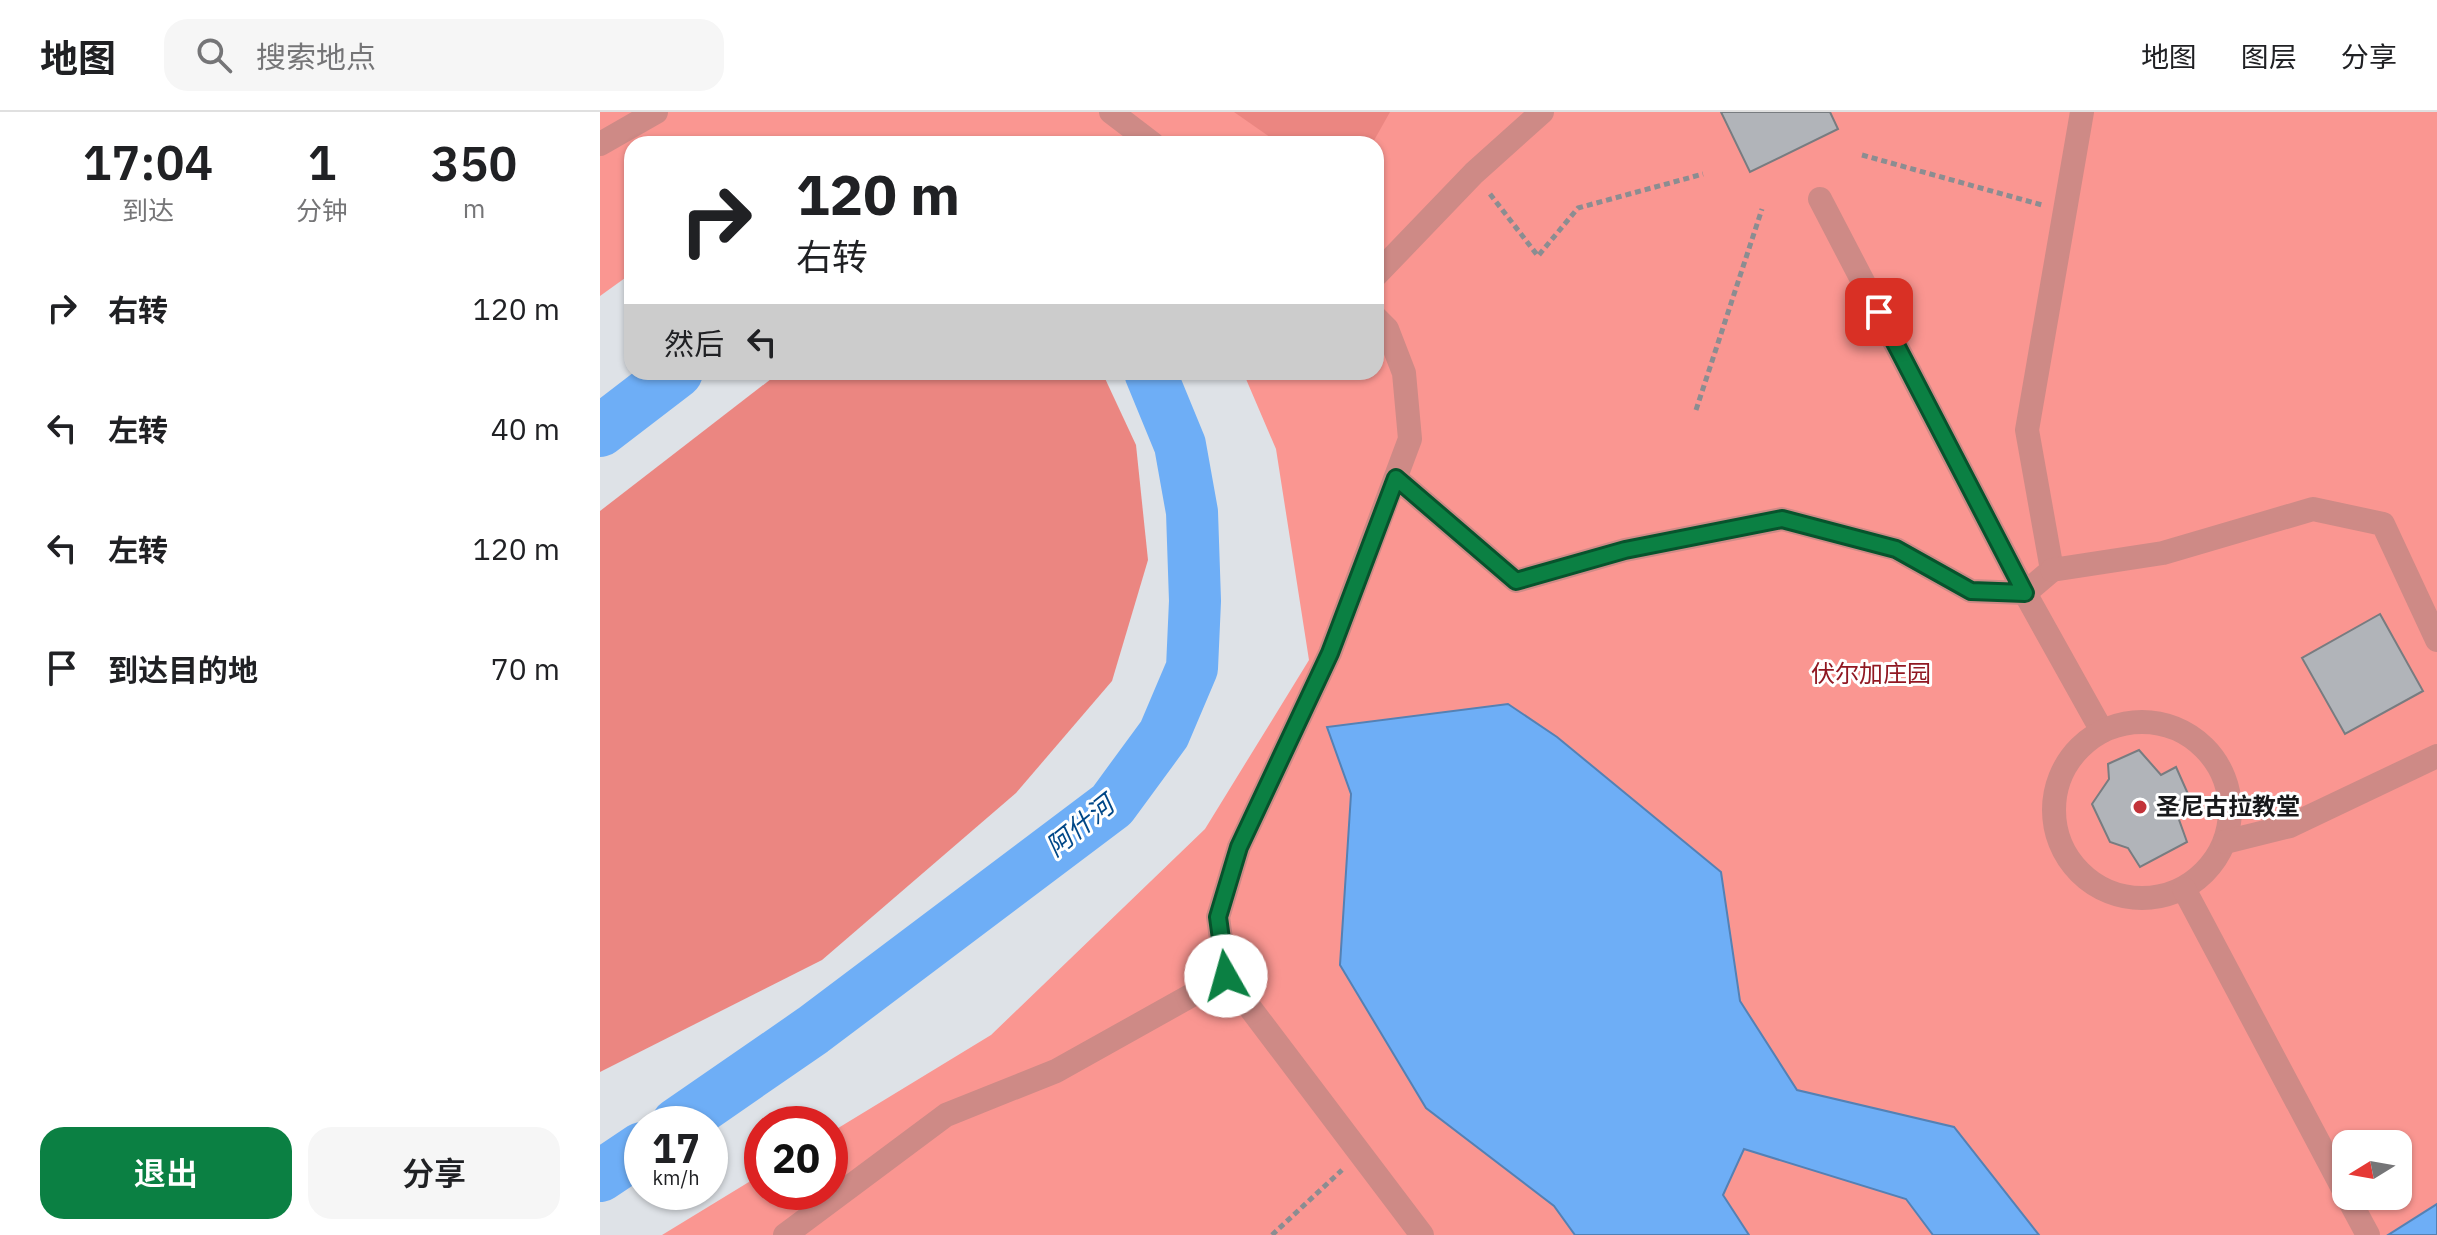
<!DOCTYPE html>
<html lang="zh">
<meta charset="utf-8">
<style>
body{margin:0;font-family:"IBM Plex Sans","Noto Sans SC",sans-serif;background:#f6f6f6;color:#202124;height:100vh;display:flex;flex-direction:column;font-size:30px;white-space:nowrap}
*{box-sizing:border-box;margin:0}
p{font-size:26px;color:#757577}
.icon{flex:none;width:44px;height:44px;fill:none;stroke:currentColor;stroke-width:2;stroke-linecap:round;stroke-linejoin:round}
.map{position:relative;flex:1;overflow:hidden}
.details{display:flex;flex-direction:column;background:#fff;width:600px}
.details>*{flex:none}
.guide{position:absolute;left:24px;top:24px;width:760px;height:244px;border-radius:24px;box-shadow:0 2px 6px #0004;background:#fff;color:#202124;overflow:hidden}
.needle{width:52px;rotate:259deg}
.fabs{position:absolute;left:1732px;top:1018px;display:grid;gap:16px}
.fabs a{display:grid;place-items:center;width:80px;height:80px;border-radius:16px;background:#fff;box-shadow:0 2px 6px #0004;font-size:40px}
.speed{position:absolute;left:24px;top:994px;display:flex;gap:16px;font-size:40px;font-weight:700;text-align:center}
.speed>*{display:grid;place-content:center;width:104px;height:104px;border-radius:50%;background:#fff;box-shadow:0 2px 6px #0004;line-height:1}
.speed small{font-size:20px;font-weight:400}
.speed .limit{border:12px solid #d22;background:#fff;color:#111}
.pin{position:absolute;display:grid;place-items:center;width:68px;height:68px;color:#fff;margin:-34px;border-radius:16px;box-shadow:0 4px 12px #0006}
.me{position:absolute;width:88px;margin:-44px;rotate:353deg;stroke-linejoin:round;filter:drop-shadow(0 0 6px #0008)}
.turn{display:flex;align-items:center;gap:28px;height:168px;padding:0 40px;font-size:36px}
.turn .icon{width:104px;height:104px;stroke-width:2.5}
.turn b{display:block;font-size:56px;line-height:68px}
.then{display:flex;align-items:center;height:76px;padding:0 40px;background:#0003;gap:16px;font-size:30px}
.eta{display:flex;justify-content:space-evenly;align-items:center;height:136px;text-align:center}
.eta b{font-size:48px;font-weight:600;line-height:56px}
.primary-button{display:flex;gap:16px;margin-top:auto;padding:16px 40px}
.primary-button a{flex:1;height:92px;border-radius:24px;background:#0b8043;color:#fff;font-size:32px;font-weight:600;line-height:92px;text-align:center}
.primary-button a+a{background:#f6f6f6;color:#202124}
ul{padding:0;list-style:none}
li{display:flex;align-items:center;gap:24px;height:120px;padding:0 40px}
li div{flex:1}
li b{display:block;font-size:30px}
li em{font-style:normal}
header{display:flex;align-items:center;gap:48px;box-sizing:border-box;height:112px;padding:0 40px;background:#fff;border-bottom:2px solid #e0e0e0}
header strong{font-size:38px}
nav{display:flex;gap:44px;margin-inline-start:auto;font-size:28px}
.search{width:560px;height:72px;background:#f6f6f6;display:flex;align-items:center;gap:20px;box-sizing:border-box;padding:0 28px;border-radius:24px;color:#757577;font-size:30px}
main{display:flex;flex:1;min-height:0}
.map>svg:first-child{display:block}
.green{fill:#fa9691;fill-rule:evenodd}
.forest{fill:#eb8681}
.water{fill:#6eaef6;stroke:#5481b4;stroke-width:2}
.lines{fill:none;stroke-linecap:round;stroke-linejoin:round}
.river{stroke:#6eaef6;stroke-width:52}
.building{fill:#b1b4b9;stroke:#787c80;stroke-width:2}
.path{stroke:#8b8d91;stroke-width:5;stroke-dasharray:6 4;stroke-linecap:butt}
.minor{stroke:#ce8a86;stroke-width:24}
.route-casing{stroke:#07532c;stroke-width:20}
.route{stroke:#0b8043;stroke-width:14}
.poi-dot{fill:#c33339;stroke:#fff;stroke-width:3}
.labels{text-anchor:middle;stroke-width:6;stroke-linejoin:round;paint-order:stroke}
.park-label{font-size:24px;fill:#901822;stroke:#fff}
.poi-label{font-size:24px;font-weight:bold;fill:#18191b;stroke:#fff;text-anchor:start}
.water-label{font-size:26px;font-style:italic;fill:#004787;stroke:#fff}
</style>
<header>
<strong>地图</strong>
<div class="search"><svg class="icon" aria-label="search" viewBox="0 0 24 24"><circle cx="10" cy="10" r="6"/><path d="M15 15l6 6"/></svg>搜索地点</div>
<nav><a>地图</a><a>图层</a><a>分享</a></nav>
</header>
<main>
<section class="details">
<div class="eta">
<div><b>17:04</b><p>到达</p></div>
<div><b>1</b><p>分钟</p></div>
<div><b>350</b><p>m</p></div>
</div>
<ul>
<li><svg class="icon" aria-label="right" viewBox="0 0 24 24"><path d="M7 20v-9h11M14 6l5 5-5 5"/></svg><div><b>右转</b></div><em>120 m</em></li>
<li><svg class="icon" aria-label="left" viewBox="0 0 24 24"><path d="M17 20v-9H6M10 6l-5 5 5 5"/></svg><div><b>左转</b></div><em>40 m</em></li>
<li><svg class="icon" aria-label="left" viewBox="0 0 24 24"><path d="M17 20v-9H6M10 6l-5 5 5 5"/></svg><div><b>左转</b></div><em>120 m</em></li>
<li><svg class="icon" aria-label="arrive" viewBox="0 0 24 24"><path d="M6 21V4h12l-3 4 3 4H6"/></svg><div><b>到达目的地</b></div><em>70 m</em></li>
</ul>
<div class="primary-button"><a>退出</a><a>分享</a></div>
</section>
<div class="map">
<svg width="1837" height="1123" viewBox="0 0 1837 1123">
<rect width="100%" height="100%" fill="#dee2e7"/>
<path class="green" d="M 0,0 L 1837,0 L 1837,1123 L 62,1123 L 162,1062 L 162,1080 L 230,1080 L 230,1021 L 391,923 L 605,717 L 709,548 L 676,337 L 643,260 L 776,260 L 776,32 L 32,32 L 32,161 L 0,184 ZM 1746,1032 L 1798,1032 L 1798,1084 L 1746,1084 Z"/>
<g class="forest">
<path d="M 634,0 L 790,0 L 772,32 L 680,32 Z"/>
<path d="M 180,260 L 502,260 L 536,333 L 548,448 L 512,569 L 416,681 L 222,848 L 0,960 L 0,399 Z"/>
</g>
<g class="water">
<path d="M 908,592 L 957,625 L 1121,760 L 1140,889 L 1197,978 L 1354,1015 L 1439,1123 L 1333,1123 L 1306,1087 L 1144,1037 L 1123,1083 L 1149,1123 L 975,1123 L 954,1094 L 826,996 L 740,853 L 751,682 L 727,615 Z"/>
<path d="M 1837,1092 L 1837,1123 L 1788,1123 Z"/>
</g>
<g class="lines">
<g class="river">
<path d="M 0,319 L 77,260"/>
<path d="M 77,1012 L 213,918 L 512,693 L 564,622 L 592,556 L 595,489 L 592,400 L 580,333 L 550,260"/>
<path d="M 0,1064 L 42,1036"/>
</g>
</g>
<g class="building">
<path d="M 1121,0 L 1230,0 L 1238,17 L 1150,60 Z"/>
<path d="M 1780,502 L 1823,579 L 1745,622 L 1702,546 Z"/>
<path d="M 1539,638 L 1561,663 L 1576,655 L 1592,691 L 1577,702 L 1587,730 L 1540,755 L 1528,736 L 1510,730 L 1492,692 L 1509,667 L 1508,652 Z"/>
</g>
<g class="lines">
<g class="path">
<path d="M 1262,43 L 1442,93"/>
<path d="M 890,82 L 938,144 L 978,96 L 1103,62"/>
<path d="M 1096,298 L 1162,97"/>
<path d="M 672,1123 L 742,1058"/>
</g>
<g class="minor">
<path d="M 511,0 L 553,32"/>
<path d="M 0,32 L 56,0"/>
<path d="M 1220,87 L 1425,481 L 1502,619"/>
<path d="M 776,163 L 874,61 L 942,0"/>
<path d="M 776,206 L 787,217 L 804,261 L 810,327 L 730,541 L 639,735 L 618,805 L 626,864 L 822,1123"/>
<path d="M 796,366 L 916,469 L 1025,438 L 1182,407 L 1296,437 L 1371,479 L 1425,481 L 1452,458 L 1427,318 L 1482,0"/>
<path d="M 1452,458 L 1563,441 L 1713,397 L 1783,412 L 1837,528"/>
<circle cx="1542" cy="698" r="88"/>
<path d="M 1625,730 L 1690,714 L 1837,644"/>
<path d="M 1584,777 L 1746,1082"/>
<path d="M 1747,1084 L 1768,1123"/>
<path d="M 185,1123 L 346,1003 L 456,959 L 626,864"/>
</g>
</g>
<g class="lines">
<defs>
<path id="route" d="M 626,864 L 618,805 L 639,735 L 730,541 L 796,366 L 916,469 L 1025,438 L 1182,407 L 1296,437 L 1371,479 L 1425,481 L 1279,200"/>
</defs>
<use href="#route" class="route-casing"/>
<use href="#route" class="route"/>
</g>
<circle class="poi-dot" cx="1540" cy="695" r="8"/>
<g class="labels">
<g class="park-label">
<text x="1271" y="570">伏尔加庄园</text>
</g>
<g class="poi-label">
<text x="1556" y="703">圣尼古拉教堂</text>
</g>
<g class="water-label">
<text transform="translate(480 714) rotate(-39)" y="9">阿什河</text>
</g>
</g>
</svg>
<div class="fabs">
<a><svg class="needle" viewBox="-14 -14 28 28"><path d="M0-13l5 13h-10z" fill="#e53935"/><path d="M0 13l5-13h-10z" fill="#757577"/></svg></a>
</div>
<div class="speed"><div>17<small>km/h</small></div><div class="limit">20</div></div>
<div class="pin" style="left:1279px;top:200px;background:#d93025"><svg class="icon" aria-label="arrive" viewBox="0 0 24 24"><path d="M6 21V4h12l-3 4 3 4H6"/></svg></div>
<svg class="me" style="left:626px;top:864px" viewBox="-20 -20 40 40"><circle r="19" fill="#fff"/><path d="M0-13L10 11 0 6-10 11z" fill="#0b8043"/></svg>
<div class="guide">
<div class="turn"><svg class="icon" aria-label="right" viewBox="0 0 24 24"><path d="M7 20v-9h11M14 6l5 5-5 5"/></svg><div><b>120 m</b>右转</div></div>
<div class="then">然后<svg class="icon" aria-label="left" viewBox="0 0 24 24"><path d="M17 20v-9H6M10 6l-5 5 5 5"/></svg></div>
</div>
</div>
</main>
